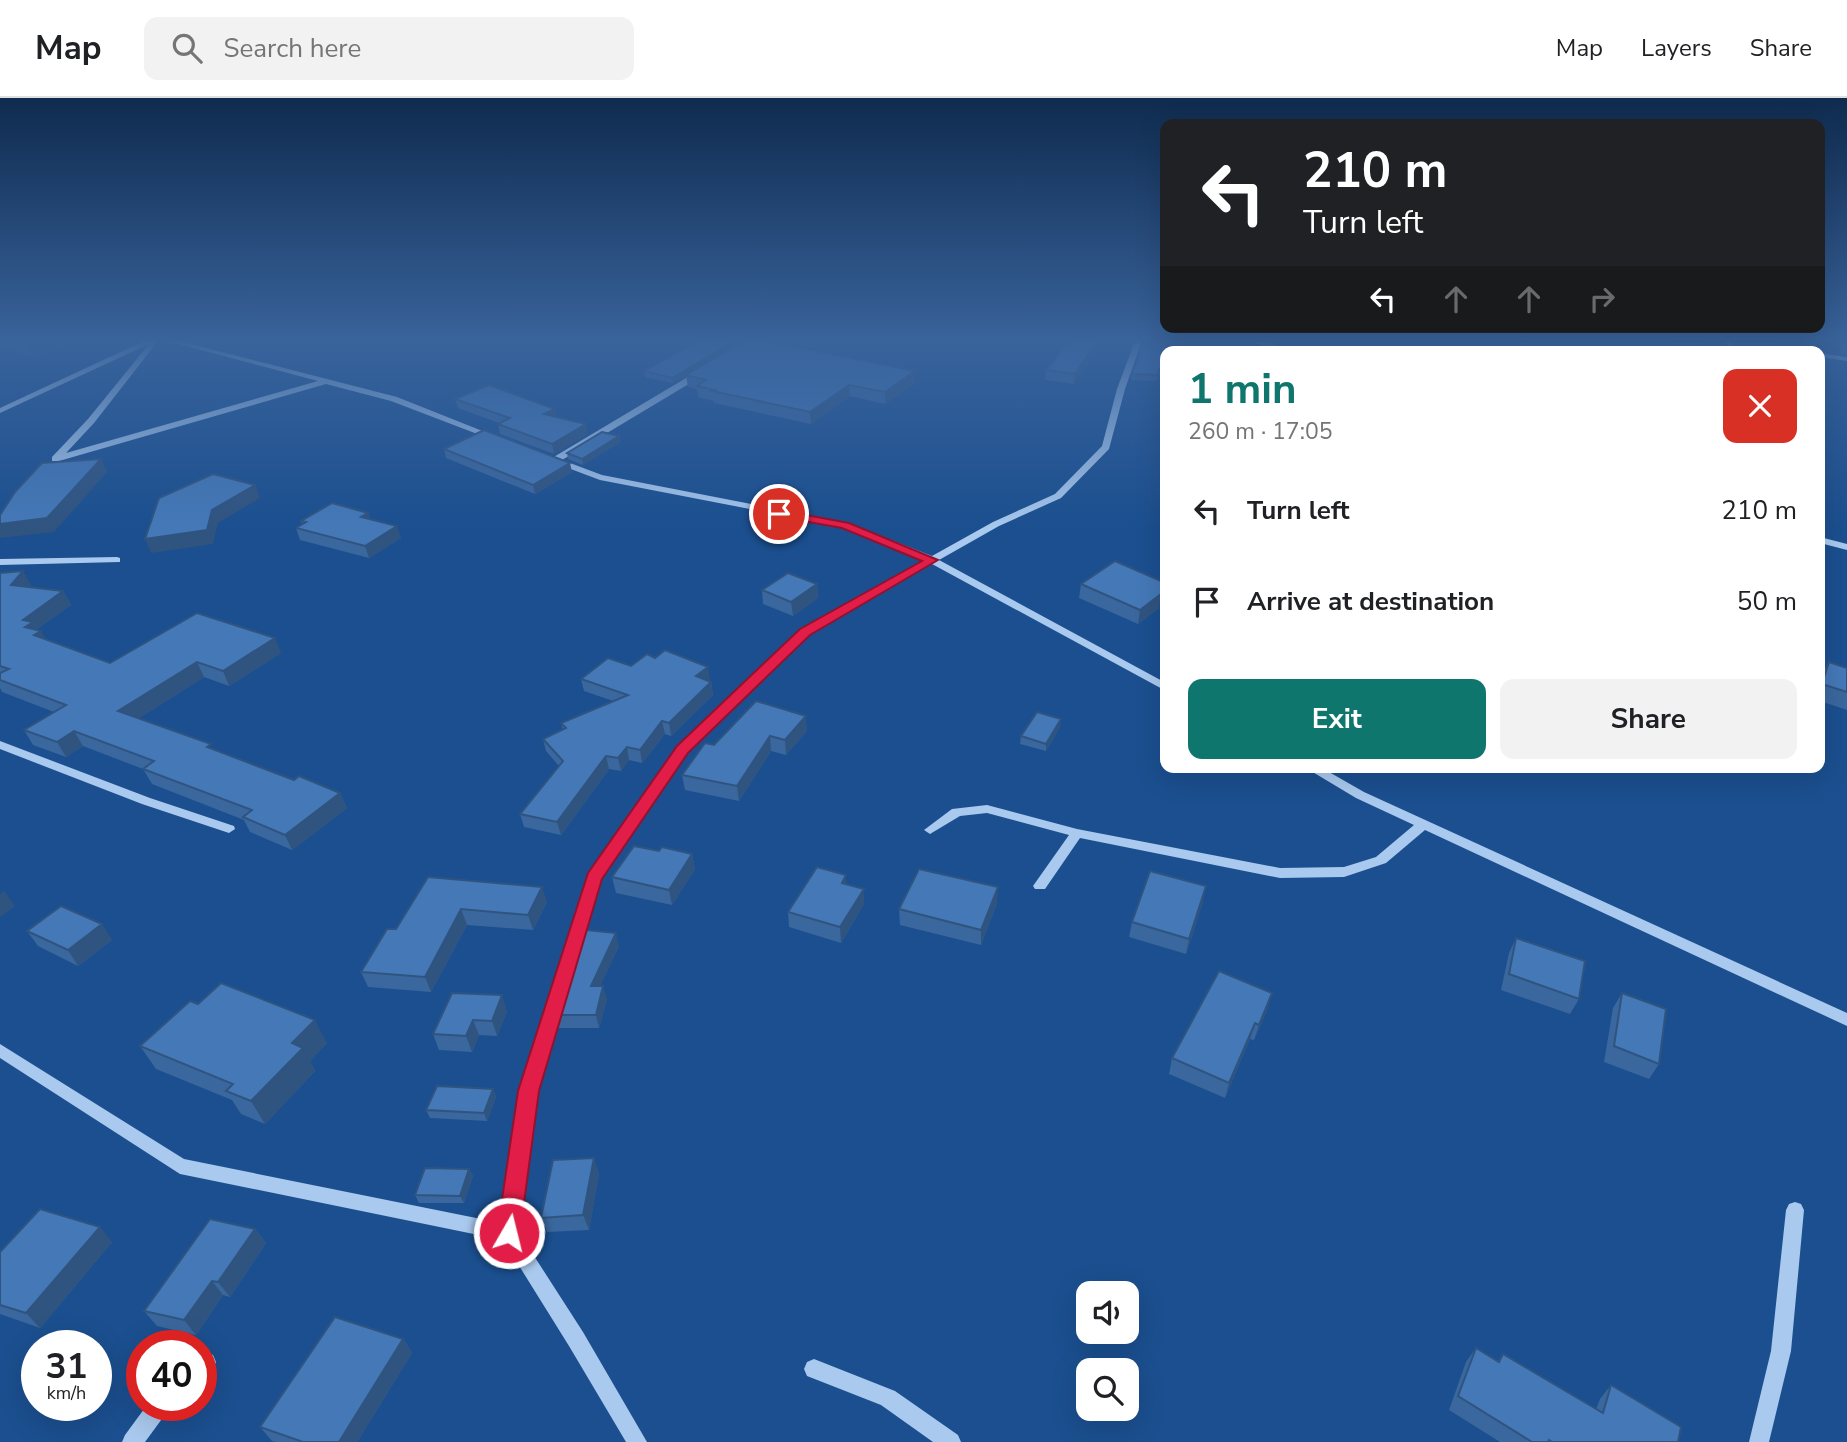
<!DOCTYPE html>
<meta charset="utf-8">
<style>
body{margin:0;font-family:"Nunito Sans",sans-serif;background:#f2f2f2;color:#202124;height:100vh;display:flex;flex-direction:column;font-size:26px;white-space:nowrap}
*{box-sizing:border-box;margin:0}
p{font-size:23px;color:#757577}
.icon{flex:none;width:38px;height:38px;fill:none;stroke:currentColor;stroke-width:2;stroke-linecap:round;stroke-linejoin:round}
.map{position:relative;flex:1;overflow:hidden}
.panel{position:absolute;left:1160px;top:248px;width:665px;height:427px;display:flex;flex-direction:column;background:#fff;border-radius:14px;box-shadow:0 7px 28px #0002}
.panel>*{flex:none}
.hud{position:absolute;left:1160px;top:21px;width:665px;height:214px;border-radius:14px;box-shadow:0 7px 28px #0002;background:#202124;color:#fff;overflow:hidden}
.buttons{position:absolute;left:1076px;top:1183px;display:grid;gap:14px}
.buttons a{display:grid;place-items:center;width:63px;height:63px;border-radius:14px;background:#fff;box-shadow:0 7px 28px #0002;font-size:35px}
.speed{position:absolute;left:21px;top:1232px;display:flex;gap:14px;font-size:35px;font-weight:700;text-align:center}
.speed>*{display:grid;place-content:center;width:91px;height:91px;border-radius:50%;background:#fff;box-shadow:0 7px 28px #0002;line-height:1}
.speed small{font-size:18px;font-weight:400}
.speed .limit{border:10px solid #d22;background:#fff;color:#111}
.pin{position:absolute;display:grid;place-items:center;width:60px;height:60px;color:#fff;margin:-30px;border:4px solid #fff;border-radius:50%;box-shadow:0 2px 7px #0007}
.me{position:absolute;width:77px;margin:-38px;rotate:8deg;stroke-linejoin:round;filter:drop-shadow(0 0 5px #0008)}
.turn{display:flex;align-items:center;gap:24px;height:147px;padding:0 28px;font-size:32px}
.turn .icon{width:91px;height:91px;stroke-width:2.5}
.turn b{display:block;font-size:49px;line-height:60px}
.lanes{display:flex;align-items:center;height:66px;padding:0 28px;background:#0003;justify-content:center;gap:35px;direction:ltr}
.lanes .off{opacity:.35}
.round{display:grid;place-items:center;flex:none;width:74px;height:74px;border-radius:14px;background:#f2f2f2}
.summary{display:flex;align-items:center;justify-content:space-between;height:119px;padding:0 28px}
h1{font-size:42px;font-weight:700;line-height:52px;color:#0f766e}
.primary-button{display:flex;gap:14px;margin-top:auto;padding:14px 28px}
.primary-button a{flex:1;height:80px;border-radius:14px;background:#0f766e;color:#fff;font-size:28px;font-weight:700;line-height:80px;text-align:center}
.primary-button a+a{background:#f2f2f2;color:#202124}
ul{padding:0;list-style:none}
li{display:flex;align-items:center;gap:21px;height:91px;padding:0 28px}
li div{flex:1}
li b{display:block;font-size:26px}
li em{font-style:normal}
header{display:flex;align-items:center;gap:42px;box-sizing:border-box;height:98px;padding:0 35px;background:#fff;border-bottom:2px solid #e0e0e0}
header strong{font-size:33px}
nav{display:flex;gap:38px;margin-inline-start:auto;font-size:24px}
.search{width:490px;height:63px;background:#f2f2f2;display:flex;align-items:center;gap:18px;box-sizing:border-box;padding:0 24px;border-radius:14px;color:#757577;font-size:26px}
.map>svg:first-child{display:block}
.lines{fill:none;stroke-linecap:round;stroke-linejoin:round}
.minor{fill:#a9c9ee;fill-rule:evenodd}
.wall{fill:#3a679d}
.shaded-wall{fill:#305480}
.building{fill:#4478b7;stroke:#305480;stroke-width:2}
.route{fill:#e11d48;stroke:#92132f;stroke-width:2}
</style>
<header>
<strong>Map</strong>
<div class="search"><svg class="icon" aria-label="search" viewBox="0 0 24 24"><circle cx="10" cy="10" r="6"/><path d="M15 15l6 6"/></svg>Search here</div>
<nav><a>Map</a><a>Layers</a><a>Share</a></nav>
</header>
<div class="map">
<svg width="1847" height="1344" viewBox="0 0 1847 1344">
<rect width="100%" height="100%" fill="#1b4f8f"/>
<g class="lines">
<g class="minor">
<path d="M 144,243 L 158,243 L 94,325 L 66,355 L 318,283 L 167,243 L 179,243 L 397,299 L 500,340 L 493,342 L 391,303 L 326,286 L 59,363 L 52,363 L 52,359 L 88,321 L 149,246 L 0,315 L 0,310 Z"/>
<path d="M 1135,243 L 1142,243 L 1125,291 L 1109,351 L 1061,400 L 999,428 L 939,462 L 1166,585 L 1166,593 L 932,466 L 809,536 L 687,654 L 601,781 L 536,993 L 518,1133 L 583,1234 L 647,1344 L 626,1344 L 569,1248 L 503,1142 L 180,1076 L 0,960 L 0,946 L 184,1061 L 501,1125 L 520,993 L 589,777 L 679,648 L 801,532 L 925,462 L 843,429 L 600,382 L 552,364 L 552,360 L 696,274 L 702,274 L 702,278 L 562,362 L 602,377 L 848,425 L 932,458 L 993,424 L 1055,396 L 1102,348 L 1117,291 Z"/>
<path d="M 1246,243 L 1260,243 L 1303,254 L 1289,254 Z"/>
<path d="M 1726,243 L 1733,243 L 1736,254 L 1729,254 Z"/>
<path d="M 1769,248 L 1794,252 L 1797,254 L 1766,252 L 1766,248 Z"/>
<path d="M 1820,255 L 1847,259 L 1847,263 L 1820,259 Z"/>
<path d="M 1820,439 L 1847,446 L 1847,452 L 1820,445 Z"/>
<path d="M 117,459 L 120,460 L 120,464 L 0,467 L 0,461 Z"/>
<path d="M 0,643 L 150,700 L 234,728 L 235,731 L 229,735 L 142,706 L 0,651 Z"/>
<path d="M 1306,670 L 1322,670 L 1364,694 L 1847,915 L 1847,928 L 1425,732 L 1386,765 L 1344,779 L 1280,780 L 1080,740 L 1045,791 L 1035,791 L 1033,788 L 1069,737 L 987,715 L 960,718 L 930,736 L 924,732 L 952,711 L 987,707 L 1077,731 L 1280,770 L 1344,769 L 1376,759 L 1414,727 L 1356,700 Z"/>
<path d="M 1795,1104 L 1801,1106 L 1804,1112 L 1791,1253 L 1769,1344 L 1749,1344 L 1771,1253 L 1786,1112 L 1789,1106 Z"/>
<path d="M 206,1254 L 213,1257 L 216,1264 L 213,1271 L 201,1278 L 201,1256 Z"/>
<path d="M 814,1261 L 895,1293 L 958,1337 L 961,1344 L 933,1344 L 881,1307 L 807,1278 L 804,1271 L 807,1264 Z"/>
<path d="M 147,1307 L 170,1307 L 167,1314 L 145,1344 L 122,1344 L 125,1337 Z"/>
</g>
</g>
<g class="wall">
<path d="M 0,243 L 77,243 L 32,258 L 0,248 Z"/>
<path d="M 736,243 L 736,247 L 915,285 L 885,306 L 850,298 L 811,326 L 714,305 L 714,303 L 698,299 L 697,291 L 688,289 L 686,278 L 673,285 L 645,279 L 644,273 L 681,254 Z"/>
<path d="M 1103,243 L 1074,286 L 1045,282 L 1046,272 Z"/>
<path d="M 1143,243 L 1169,243 L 1166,254 L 1161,277 L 1158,277 L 1157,283 L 1131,282 L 1132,276 Z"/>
<path d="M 1677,243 L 1698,243 L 1698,254 L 1680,254 Z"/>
<path d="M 1736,243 L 1771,243 L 1770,246 L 1760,245 L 1783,254 L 1736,254 L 1733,249 Z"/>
<path d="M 1842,245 L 1847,246 L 1847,257 L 1841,255 L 1839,251 Z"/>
<path d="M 455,301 L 557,319 L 588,336 L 554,356 L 500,336 L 498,326 L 499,325 L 458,310 Z"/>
<path d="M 619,338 L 620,344 L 583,367 L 568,361 L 567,355 Z"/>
<path d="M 444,351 L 572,374 L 535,396 L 446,360 Z"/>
<path d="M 368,415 L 370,421 L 401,440 L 369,460 L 300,442 L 296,430 L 302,426 L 301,423 Z"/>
<path d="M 0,475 L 31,487 L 29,489 L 63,493 L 71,507 L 37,531 L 38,532 L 46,541 L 110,565 L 281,555 L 229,588 L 204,579 L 139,620 L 214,652 L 294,682 L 340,695 L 347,710 L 292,752 L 250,734 L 244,722 L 152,686 L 143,671 L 83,648 L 66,659 L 33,647 L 24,632 L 54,614 L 2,594 L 0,590 Z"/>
<path d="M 817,486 L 818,500 L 793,518 L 763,506 L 762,492 Z"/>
<path d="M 1081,486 L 1159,510 L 1138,526 L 1079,500 Z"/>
<path d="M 1829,564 L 1847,570 L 1847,612 L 1820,603 L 1820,580 Z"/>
<path d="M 631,568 L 710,582 L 708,583 L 711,584 L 713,597 L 671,638 L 665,636 L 642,665 L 629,662 L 621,673 L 609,671 L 561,737 L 524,729 L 520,716 L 559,668 L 546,653 L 543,641 L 563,632 L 561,625 L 613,603 L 584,593 L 581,581 Z"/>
<path d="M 1060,629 L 1046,653 L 1020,646 L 1021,638 Z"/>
<path d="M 807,633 L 786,657 L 771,653 L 739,703 L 685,692 L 682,677 L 714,647 Z"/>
<path d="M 659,753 L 692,756 L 695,771 L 672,807 L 616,795 L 612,779 Z"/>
<path d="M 428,779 L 547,804 L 533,832 L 467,827 L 431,894 L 368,889 L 361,874 L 396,831 Z"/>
<path d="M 847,786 L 864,806 L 841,845 L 789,829 L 788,814 Z"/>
<path d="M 1203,804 L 1186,856 L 1129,839 L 1132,824 Z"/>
<path d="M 997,805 L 981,847 L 900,827 L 899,811 Z"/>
<path d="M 27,833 L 112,842 L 78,868 L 38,848 Z"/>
<path d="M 1516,840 L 1579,901 L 1570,916 L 1501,892 L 1509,855 Z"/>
<path d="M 619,848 L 600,888 L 607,901 L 599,930 L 559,930 L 555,917 Z"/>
<path d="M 452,895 L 507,913 L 497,938 L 479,937 L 472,954 L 439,952 L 433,936 Z"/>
<path d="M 1622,895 L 1659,966 L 1649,981 L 1604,964 L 1613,910 Z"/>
<path d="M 198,906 L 327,945 L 310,963 L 315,973 L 265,1026 L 241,1016 L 232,1002 L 156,971 L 140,948 Z"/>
<path d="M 1268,910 L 1254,942 L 1250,941 L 1225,1000 L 1169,976 L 1172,960 Z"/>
<path d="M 493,991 L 496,999 L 487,1023 L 430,1020 L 426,1012 Z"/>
<path d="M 469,1071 L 473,1078 L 464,1105 L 419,1105 L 415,1097 Z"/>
<path d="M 599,1075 L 589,1132 L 547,1134 L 541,1120 Z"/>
<path d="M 255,1131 L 266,1145 L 230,1199 L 223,1197 L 196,1237 L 157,1228 L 144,1213 Z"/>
<path d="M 112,1144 L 40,1230 L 0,1216 L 0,1154 Z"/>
<path d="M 403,1241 L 412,1255 L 357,1344 L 276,1344 L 272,1343 L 260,1329 Z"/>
<path d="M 1476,1250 L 1498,1263 L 1503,1256 L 1596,1311 L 1600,1301 L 1611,1287 L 1678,1344 L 1500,1344 L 1449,1312 L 1466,1264 Z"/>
</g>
<g class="shaded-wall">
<path d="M 38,243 L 77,243 L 32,258 L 26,247 Z"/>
<path d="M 734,243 L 736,243 L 736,248 L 673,285 L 672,280 Z"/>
<path d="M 1097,243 L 1103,243 L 1074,286 L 1075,276 Z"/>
<path d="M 915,273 L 915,285 L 885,306 L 885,294 Z"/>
<path d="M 849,287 L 850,298 L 811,326 L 810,314 Z"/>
<path d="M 555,311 L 557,320 L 544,316 Z"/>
<path d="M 586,326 L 588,336 L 554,356 L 552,346 Z"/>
<path d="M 619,338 L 620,344 L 583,367 L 582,361 Z"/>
<path d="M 101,361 L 107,374 L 54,434 L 0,440 L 0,426 Z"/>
<path d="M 570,365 L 572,374 L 535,396 L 533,387 Z"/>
<path d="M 255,387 L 260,400 L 218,425 L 213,446 L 151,455 L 145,441 Z"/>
<path d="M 368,415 L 372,426 L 361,419 Z"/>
<path d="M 397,428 L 401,440 L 369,460 L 365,448 Z"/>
<path d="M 23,473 L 31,487 L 19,501 L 11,487 Z"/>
<path d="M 817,486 L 818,500 L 793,518 L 791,504 Z"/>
<path d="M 63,493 L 71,507 L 37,531 L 39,534 L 41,533 L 49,547 L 34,543 L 23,522 Z"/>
<path d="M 1161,496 L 1159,510 L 1138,526 L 1140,512 Z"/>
<path d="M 275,540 L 281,555 L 229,588 L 223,573 Z"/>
<path d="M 197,564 L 204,579 L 126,628 L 118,613 Z"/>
<path d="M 708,569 L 710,582 L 698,591 L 696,578 Z"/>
<path d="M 711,584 L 713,597 L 671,638 L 669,625 Z"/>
<path d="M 806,618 L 807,633 L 786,657 L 785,642 Z"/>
<path d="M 1061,621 L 1060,629 L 1046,653 L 1046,646 Z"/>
<path d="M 662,623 L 665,636 L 642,665 L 640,652 Z"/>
<path d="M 74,633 L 83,648 L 66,659 L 57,644 Z"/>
<path d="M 770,638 L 771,653 L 739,703 L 737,688 Z"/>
<path d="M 627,649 L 629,662 L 621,673 L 618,660 Z"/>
<path d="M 606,658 L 609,671 L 561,737 L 557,724 Z"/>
<path d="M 340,695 L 347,710 L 292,752 L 285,737 Z"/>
<path d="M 692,756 L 695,771 L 672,807 L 669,792 Z"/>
<path d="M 846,777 L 847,792 L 842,785 Z"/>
<path d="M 1206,788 L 1203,804 L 1186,856 L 1189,841 Z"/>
<path d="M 542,789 L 547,804 L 533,832 L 528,817 Z"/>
<path d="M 998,789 L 997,805 L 981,847 L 981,832 Z"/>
<path d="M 864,791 L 864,806 L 841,845 L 840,829 Z"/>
<path d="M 4,793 L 15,808 L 0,819 L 0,796 Z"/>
<path d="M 461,811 L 467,827 L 431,894 L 425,879 Z"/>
<path d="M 102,826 L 112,842 L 78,868 L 68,852 Z"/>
<path d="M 616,835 L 619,848 L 594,901 L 591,888 Z"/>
<path d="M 603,888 L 607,901 L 599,930 L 596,917 Z"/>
<path d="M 1272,895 L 1268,910 L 1254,942 L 1259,927 Z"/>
<path d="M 502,897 L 507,913 L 497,938 L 492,923 Z"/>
<path d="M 315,922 L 327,945 L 310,963 L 315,973 L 265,1026 L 251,1003 L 292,945 Z"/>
<path d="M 473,922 L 479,937 L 472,954 L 466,938 Z"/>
<path d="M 1255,925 L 1250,941 L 1225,1000 L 1229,985 Z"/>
<path d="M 493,991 L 496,999 L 487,1023 L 484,1015 Z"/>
<path d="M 594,1060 L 599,1075 L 589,1132 L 583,1117 Z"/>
<path d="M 469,1071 L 473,1078 L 464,1105 L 460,1098 Z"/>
<path d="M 100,1129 L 112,1144 L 40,1230 L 26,1215 Z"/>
<path d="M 255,1131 L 266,1145 L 230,1199 L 218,1184 Z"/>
<path d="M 212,1183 L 223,1197 L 196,1237 L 184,1222 Z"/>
<path d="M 403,1241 L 412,1255 L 357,1344 L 339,1344 Z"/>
</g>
<g class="building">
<path d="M 15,243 L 38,243 L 26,247 Z"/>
<path d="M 698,243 L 734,243 L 672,280 L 644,273 Z"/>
<path d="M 743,243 L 767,243 L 915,273 L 885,294 L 849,287 L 810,314 L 712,293 L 715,292 L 697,288 L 706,282 L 686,277 Z"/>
<path d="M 1068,243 L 1097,243 L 1075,276 L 1046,272 Z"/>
<path d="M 1143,243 L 1168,243 L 1162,271 L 1159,271 L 1158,277 L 1132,276 Z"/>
<path d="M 1681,243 L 1698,243 L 1698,254 L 1683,254 Z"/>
<path d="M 1738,243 L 1752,243 L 1780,248 L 1783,254 L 1744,254 Z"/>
<path d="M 1842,245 L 1847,246 L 1847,250 L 1844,250 Z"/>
<path d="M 489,287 L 555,311 L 544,316 L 586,326 L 552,346 L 498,326 L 510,320 L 455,301 Z"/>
<path d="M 484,332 L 570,365 L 533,387 L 444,351 Z"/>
<path d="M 602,334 L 619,338 L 582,361 L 567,355 Z"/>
<path d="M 101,361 L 47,420 L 0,426 L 0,417 L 15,394 L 42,365 Z"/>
<path d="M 213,376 L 255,387 L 212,412 L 207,432 L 145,441 L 159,400 Z"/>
<path d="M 1820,403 L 1822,403 L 1820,418 Z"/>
<path d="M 332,405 L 368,415 L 361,419 L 397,428 L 365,448 L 296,430 L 306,424 L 301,423 Z"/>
<path d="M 1115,463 L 1161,483 L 1161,496 L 1140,512 L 1081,486 Z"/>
<path d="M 23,473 L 11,487 L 63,493 L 23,522 L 33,524 L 25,529 L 41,533 L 34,537 L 110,565 L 197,515 L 275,540 L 223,573 L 197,564 L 118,613 L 211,646 L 207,649 L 294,682 L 299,678 L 340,695 L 285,737 L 243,719 L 252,712 L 143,671 L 154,663 L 74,633 L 57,644 L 24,632 L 66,607 L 0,582 L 0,575 L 9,571 L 0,568 L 0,475 Z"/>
<path d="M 788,475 L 817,486 L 791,504 L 762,492 Z"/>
<path d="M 665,552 L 708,569 L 696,578 L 711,584 L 669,625 L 662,623 L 640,652 L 627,649 L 618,660 L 606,658 L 557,724 L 520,716 L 563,663 L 543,641 L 566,630 L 561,625 L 628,597 L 581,581 L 608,560 L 631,568 L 647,556 L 655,560 Z"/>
<path d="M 1829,564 L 1847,570 L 1847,594 L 1822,586 Z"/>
<path d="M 756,603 L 806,618 L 785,642 L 770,638 L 737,688 L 682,677 L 705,645 L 714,647 Z"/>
<path d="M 1037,614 L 1061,621 L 1046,646 L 1021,638 Z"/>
<path d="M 634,748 L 659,753 L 662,749 L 692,756 L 669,792 L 612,779 Z"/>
<path d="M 817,769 L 846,777 L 842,785 L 864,791 L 840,829 L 788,814 Z"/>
<path d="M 919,771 L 998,789 L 981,832 L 899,811 Z"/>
<path d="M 1150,773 L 1206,788 L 1189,841 L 1132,824 Z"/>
<path d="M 428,779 L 542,789 L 528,817 L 461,811 L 425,879 L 361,874 L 387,831 L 396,831 Z"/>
<path d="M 61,808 L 102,826 L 68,852 L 27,833 Z"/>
<path d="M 586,832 L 616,835 L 591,888 L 603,888 L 596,917 L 555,917 L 572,858 Z"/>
<path d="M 1516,840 L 1585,863 L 1579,901 L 1509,876 Z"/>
<path d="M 1219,873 L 1272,895 L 1259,927 L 1255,925 L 1229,985 L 1172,960 Z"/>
<path d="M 221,885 L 315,922 L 292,945 L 303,950 L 251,1003 L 226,993 L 233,986 L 140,948 L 190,903 L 198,906 Z"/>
<path d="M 452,895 L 502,897 L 492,923 L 473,922 L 466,938 L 433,936 Z"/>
<path d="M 1622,895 L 1666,911 L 1659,966 L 1614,948 Z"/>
<path d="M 437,988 L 493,991 L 484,1015 L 426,1012 Z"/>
<path d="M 594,1060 L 583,1117 L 541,1120 L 553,1062 Z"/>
<path d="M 425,1070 L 469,1071 L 460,1098 L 415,1097 Z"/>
<path d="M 40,1111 L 100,1129 L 26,1215 L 0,1207 L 0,1154 Z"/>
<path d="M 210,1121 L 255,1131 L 218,1184 L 212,1183 L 184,1222 L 144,1213 Z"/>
<path d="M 335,1219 L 403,1241 L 339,1344 L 303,1344 L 260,1329 Z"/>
<path d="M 1476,1250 L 1499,1264 L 1503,1256 L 1603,1315 L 1611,1287 L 1681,1329 L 1678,1344 L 1552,1344 L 1549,1342 L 1548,1344 L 1532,1344 L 1458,1298 Z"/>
</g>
<linearGradient id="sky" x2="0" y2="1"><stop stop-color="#0f2b4f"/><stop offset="0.56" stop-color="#39639b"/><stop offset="1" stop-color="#39639b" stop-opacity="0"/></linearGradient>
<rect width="1847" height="431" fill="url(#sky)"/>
<path class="route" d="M 779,412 L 849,425 L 938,462 L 810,537 L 688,655 L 602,781 L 539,993 L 520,1135 L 517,1142 L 509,1146 L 500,1142 L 497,1135 L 518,993 L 588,775 L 677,648 L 800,531 L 922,463 L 842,430 L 775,418 L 773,416 Z"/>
</svg>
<div class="buttons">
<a><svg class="icon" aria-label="sound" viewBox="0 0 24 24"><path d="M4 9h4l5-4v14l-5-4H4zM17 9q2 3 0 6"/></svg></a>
<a><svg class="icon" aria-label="search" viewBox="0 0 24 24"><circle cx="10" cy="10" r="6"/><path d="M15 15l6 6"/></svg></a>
</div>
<div class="speed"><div>31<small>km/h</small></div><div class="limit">40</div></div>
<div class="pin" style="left:779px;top:416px;background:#d93025"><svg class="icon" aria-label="arrive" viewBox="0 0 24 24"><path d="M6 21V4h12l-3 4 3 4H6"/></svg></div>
<svg class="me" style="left:509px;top:1135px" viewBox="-20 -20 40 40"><circle r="17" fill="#e11d48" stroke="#fff" stroke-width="3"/><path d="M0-11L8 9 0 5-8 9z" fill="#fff"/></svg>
<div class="hud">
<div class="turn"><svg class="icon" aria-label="left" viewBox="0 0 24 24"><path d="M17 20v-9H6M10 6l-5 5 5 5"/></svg><div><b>210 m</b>Turn left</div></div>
<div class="lanes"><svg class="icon" aria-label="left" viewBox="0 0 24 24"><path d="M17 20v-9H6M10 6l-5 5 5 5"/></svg><svg class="icon off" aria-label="ahead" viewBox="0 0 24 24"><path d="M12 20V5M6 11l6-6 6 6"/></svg><svg class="icon off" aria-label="ahead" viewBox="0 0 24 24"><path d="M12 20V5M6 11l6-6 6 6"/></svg><svg class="icon off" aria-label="right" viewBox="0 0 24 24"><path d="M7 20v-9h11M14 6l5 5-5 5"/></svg></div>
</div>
<section class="panel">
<div class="summary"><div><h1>1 min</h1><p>260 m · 17:05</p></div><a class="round" style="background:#d93025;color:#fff"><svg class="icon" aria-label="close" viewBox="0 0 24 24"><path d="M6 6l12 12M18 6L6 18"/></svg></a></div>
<ul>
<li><svg class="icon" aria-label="left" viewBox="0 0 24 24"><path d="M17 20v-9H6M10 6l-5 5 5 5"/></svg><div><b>Turn left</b></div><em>210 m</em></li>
<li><svg class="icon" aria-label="arrive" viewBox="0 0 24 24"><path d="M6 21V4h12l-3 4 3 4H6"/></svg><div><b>Arrive at destination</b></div><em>50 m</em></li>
</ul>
<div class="primary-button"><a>Exit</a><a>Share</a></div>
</section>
</div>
